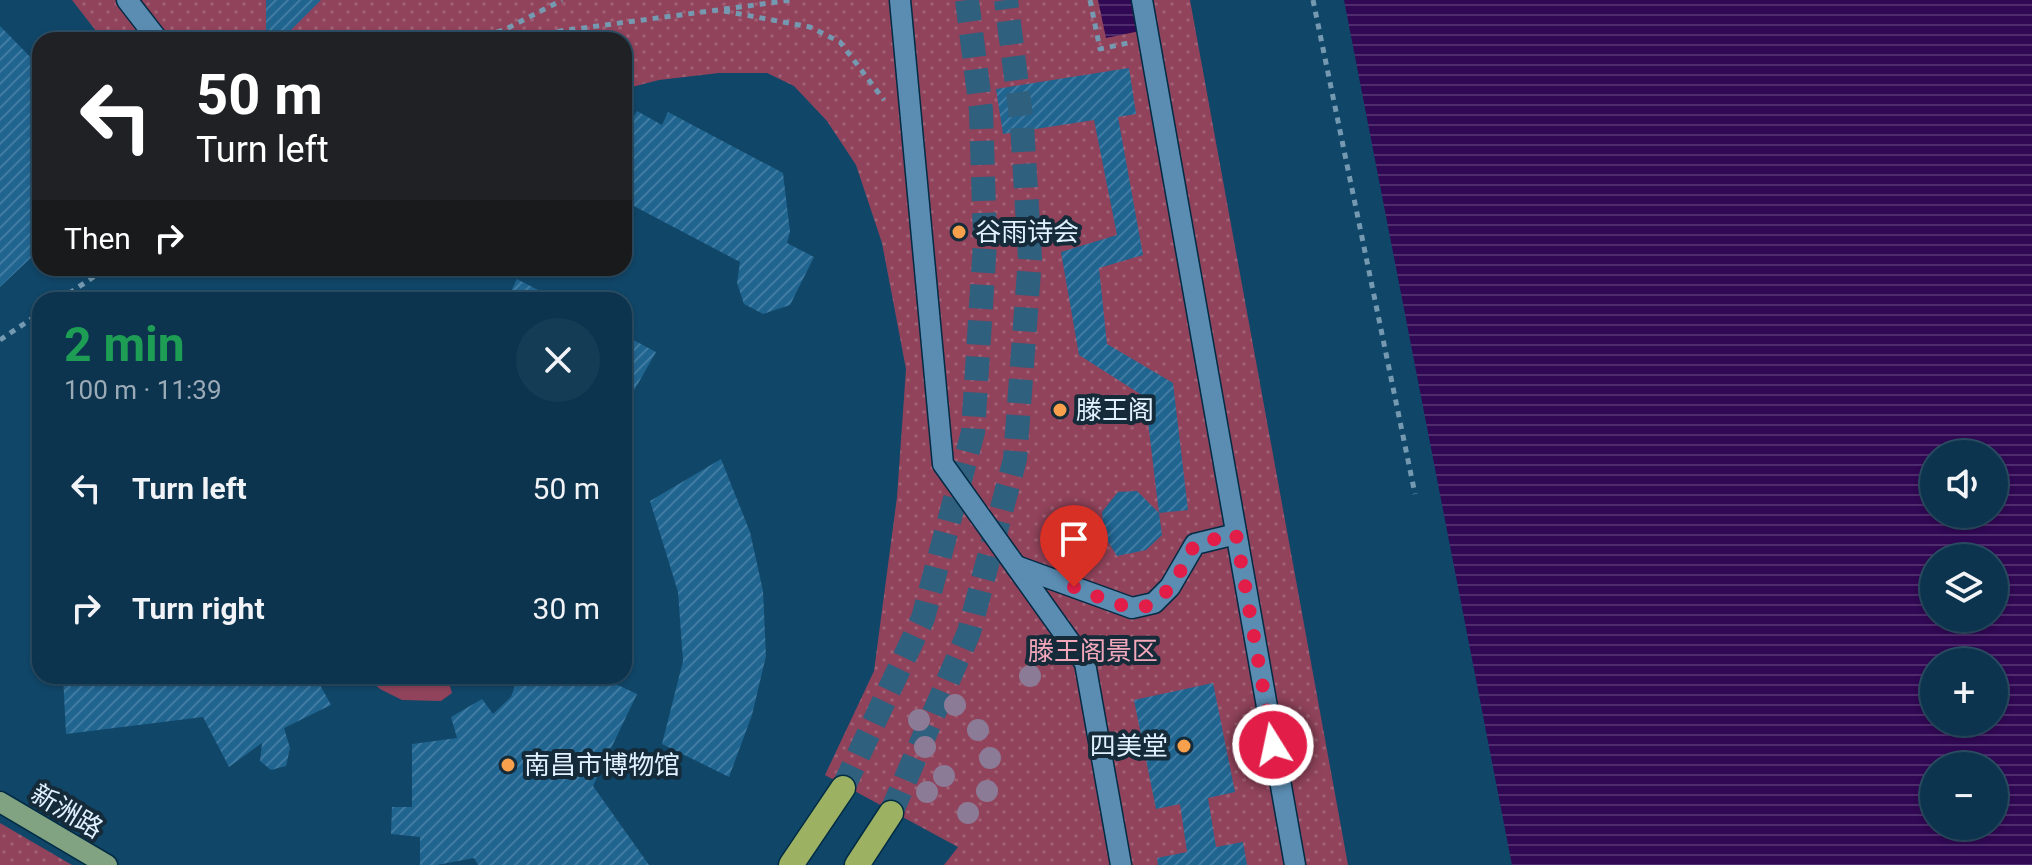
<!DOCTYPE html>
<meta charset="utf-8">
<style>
body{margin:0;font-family:Roboto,"Noto Sans SC",sans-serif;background:#153c55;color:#f1f3f6;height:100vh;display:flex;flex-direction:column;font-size:30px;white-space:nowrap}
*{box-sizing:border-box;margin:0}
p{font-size:26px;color:#9aaab6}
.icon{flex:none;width:44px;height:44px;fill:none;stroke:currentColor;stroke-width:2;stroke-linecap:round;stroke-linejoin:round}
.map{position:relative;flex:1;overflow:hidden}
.drawer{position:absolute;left:32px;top:292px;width:600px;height:392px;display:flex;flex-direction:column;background:#0c344e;border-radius:24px;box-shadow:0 2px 6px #0004,0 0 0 2px #2c4f66}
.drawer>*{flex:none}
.banner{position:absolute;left:32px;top:32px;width:600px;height:244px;border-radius:24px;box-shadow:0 2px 6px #0004,0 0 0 2px #2c4f66;background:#202124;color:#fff;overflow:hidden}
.tools{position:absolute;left:1920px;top:440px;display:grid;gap:16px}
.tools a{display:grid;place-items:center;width:88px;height:88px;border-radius:50%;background:#0c344e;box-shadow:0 2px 6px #0004,0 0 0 2px #2c4f66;font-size:40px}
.pin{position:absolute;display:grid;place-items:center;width:68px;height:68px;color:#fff;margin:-82px -34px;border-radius:50% 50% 50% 0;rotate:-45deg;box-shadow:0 0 8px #0007}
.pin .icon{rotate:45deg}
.me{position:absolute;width:88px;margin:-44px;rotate:350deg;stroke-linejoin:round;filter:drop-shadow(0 0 6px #0008)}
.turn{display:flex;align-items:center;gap:28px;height:168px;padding:0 32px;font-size:36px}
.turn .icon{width:104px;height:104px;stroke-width:2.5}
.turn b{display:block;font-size:56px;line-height:68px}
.then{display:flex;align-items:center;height:76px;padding:0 32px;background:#0003;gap:16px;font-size:30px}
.round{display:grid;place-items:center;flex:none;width:84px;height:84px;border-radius:42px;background:#153c55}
.overview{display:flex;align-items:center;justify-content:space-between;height:136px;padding:0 32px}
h1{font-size:48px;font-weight:700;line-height:60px;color:#1e9e55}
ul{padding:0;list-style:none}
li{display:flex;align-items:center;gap:24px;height:120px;padding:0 32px}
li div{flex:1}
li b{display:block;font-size:30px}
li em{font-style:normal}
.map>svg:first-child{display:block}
.grass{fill:#90435b}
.park{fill:url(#park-dots)}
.water{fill:url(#water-rules);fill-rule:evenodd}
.building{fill:url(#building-hatch)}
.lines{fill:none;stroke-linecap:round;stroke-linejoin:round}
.highway-tunnel{stroke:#2f607e;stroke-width:24;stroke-dasharray:24 12;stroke-linecap:butt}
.minor-casing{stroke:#022b44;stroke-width:23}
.major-casing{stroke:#022b44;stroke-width:23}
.highway-casing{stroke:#022b44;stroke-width:27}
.path{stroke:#7599b0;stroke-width:5;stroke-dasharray:6 6;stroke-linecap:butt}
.minor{stroke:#5b8db3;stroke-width:20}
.major{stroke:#82a382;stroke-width:20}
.highway{stroke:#9cb262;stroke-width:24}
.tree{fill:#8c7b96}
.route{stroke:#e11d48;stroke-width:14;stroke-dasharray:0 25.2}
.poi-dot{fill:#f8a04b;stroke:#152b3a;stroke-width:3}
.labels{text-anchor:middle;stroke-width:8;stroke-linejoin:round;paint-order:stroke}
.poi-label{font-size:26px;fill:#e1f1fe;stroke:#152b3a;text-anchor:start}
.park-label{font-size:26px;fill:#f2a7bb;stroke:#152b3a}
.street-label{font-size:26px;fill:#e1f1fe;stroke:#152b3a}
</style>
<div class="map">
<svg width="2032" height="865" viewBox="0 0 2032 865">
<defs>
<pattern id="park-dots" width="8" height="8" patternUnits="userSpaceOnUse" patternTransform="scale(2)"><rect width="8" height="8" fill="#90435b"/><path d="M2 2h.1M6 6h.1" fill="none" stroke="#9f5f74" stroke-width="1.8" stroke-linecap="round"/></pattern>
<pattern id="water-rules" width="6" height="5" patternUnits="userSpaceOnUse" patternTransform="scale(2)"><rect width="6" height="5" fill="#300853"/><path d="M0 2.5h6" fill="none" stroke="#4e2c6d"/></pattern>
<pattern id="building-hatch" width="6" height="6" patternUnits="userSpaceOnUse" patternTransform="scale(2)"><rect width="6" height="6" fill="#206490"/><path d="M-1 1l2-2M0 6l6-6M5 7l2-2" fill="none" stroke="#407ba1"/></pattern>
</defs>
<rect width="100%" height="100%" fill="#104668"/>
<path class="grass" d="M 365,676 L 447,676 L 452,693 L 441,701 L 402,700 L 380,689 Z"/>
<g class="park">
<path d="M 72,0 L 1190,0 L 1348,865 L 944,865 L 958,847 L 825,775 L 874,671 L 897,497 L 906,369 L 882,243 L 856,165 L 827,121 L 794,86 L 767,73 L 719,73 L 659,80 L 624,89 L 624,40 L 103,40 Z"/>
<path d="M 0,823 L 72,865 L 0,865 Z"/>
</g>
<g class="water">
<path d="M 1098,0 L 1133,0 L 1140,31 L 1106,38 Z"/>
<path d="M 1344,0 L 2032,0 L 2032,865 L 1512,865 ZM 1934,454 L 1994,454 L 1994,514 L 1934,514 ZM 1934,558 L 1994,558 L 1994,618 L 1934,618 ZM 1934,662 L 1994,662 L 1994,722 L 1934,722 ZM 1934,766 L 1994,766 L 1994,826 L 1934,826 Z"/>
</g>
<g class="building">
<path d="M 266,0 L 321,0 L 281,40 L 266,40 Z"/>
<path d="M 0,26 L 40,67 L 40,249 L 0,287 Z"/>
<path d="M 1129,68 L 1136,114 L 1118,117 L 1143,255 L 1099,268 L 1107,344 L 1173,383 L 1188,510 L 1159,513 L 1145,397 L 1079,355 L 1061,252 L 1117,235 L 1094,120 L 1003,134 L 996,89 Z"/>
<path d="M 637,111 L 662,125 L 668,112 L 783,173 L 790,232 L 787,243 L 814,257 L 790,305 L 763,314 L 744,304 L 737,283 L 740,262 L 630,204 L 624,215 L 624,134 Z"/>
<path d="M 517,279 L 557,300 L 507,300 Z"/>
<path d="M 362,291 L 363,300 L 338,300 Z"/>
<path d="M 624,335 L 656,352 L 624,408 Z"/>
<path d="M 721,459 L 750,532 L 763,591 L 766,656 L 752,715 L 729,777 L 662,744 L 683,661 L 678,592 L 650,501 Z"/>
<path d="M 1137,491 L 1159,513 L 1162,535 L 1146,550 L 1117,556 L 1104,535 L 1102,512 L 1118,492 Z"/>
<path d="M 63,676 L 315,676 L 331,705 L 284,728 L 290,748 L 286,766 L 271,770 L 260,761 L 262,743 L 229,767 L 203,717 L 66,734 Z"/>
<path d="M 518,676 L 609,676 L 607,680 L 637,694 L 593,786 L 649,865 L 478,865 L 474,858 L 437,865 L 420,865 L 420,837 L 391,834 L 392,807 L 412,807 L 412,744 L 457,738 L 451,717 L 482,699 L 493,714 L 511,697 Z"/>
<path d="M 1213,683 L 1235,792 L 1208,798 L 1216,847 L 1243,842 L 1247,865 L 1158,865 L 1157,858 L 1187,852 L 1180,804 L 1156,809 L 1134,700 Z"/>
</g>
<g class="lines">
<g class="highway-tunnel">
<path d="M 843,788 L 923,618 L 973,432 L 985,242 L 981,110 L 967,0"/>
<path d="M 891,813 L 969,632 L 1015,459 L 1030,258 L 1022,124 L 1006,0"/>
</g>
<defs>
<g id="minor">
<path d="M 127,0 L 158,40"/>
<path d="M 900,0 L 943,464 L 1085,663 L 1121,865"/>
<path d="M 1142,0 L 1295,865"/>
<path d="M 1016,566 L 1132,608 L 1154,603 L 1170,587 L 1195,544 L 1236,534"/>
</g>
<path id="major" d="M 0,802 L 107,865"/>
<g id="highway">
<path d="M 791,865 L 843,788"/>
<path d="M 857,865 L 891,813"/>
</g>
</defs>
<use href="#minor" class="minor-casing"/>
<use href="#major" class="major-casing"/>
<use href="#highway" class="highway-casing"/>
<g class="path">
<path d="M 1090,0 L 1100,49 L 1128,43"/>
<path d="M 1313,0 L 1415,494"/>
<path d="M 724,11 L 810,27 L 840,42 L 884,100"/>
<path d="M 474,40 L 506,29 L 562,0"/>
<path d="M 535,40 L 560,31 L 792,0"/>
<path d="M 59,300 L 107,268"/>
<path d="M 0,340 L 40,313"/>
</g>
<use href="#minor" class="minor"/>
<use href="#major" class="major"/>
<use href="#highway" class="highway"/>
</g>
<g class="tree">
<circle cx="1030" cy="676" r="11"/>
<circle cx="955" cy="705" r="11"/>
<circle cx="919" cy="720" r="11"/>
<circle cx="978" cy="730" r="11"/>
<circle cx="925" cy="747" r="11"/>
<circle cx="990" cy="758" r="11"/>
<circle cx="944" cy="776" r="11"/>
<circle cx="987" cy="791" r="11"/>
<circle cx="927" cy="792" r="11"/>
<circle cx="968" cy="813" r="11"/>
</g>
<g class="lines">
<path class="route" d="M 1074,587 C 1092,594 1111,603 1129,607 C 1164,614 1181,568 1195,544 L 1236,534 L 1273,745"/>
</g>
<g class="poi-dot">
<circle cx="959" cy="232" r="8"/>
<circle cx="1060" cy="410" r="8"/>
<circle cx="1184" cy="746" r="8"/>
<circle cx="508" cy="765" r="8"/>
</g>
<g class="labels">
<g class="poi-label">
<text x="975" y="241">谷雨诗会</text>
<text x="1076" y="419">滕王阁</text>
<text x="1168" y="755" text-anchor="end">四美堂</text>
<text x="524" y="774">南昌市博物馆</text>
</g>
<g class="park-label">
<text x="1093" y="660">滕王阁景区</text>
</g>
<g class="street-label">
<text transform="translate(67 811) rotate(31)" y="9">新洲路</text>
</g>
</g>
</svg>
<div class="tools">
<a><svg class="icon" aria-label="sound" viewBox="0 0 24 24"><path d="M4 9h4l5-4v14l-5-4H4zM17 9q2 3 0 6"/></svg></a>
<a><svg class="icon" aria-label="layers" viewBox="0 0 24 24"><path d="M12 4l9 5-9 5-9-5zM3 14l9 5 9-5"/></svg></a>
<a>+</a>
<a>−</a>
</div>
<div class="pin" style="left:1074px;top:587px;background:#d93025"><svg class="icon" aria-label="arrive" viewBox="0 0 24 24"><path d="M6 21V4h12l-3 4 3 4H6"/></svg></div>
<svg class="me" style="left:1273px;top:745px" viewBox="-20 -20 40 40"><circle r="17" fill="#e11d48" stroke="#fff" stroke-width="3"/><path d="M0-11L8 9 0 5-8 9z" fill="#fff"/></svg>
<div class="banner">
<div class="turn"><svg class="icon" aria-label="left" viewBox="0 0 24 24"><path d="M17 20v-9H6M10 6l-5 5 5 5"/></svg><div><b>50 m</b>Turn left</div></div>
<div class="then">Then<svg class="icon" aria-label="right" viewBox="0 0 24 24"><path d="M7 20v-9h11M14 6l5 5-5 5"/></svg></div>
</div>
<section class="drawer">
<div class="overview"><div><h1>2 min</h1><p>100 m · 11:39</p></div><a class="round"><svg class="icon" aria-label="close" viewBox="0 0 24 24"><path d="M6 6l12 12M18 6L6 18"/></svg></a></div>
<ul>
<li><svg class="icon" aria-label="left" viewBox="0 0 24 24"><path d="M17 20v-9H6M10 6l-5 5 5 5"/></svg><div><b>Turn left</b></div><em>50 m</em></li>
<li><svg class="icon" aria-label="right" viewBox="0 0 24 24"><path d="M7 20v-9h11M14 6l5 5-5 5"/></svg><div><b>Turn right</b></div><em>30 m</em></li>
</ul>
</section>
</div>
